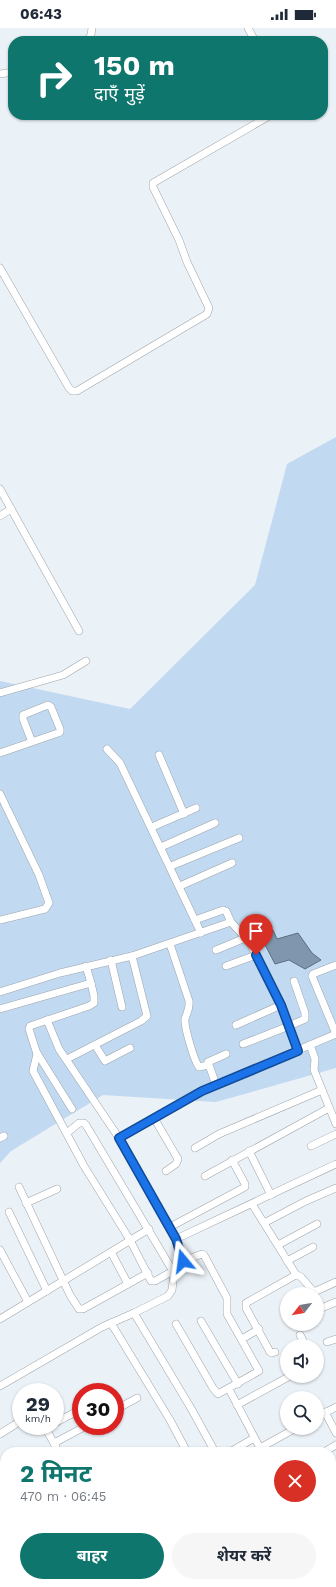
<!DOCTYPE html>
<html lang="hi">
<meta charset="utf-8">
<style>
body{margin:0;font-family:"Work Sans","Noto Sans Devanagari",sans-serif;background:#f6f6f7;color:#1f2937;height:100vh;display:flex;flex-direction:column;font-size:15px;white-space:nowrap}
*{box-sizing:border-box;margin:0}
p{font-size:13px;color:#747a83}
.icon{flex:none;width:22px;height:22px;fill:none;stroke:currentColor;stroke-width:2;stroke-linecap:round;stroke-linejoin:round}
.map{position:relative;flex:1;overflow:hidden}
.details{position:absolute;left:0px;top:1419px;width:336px;height:140px;display:flex;flex-direction:column;background:#fff;border-radius:16px 16px 0 0;box-shadow:0 1px 3px #0004}
.details>*{flex:none}
.banner{position:absolute;left:8px;top:8px;width:320px;height:84px;border-radius:16px;box-shadow:0 1px 3px #0004;background:#0f766e;color:#fff;overflow:hidden}
.needle{width:26px;rotate:239deg}
.tools{position:absolute;left:280px;top:1259px;display:grid;gap:8px}
.tools a{display:grid;place-items:center;width:44px;height:44px;border-radius:50%;background:#fff;box-shadow:0 1px 3px #0004;font-size:20px}
.speed{position:absolute;left:12px;top:1355px;display:flex;gap:8px;font-size:20px;font-weight:700;text-align:center}
.speed>*{display:grid;place-content:center;width:52px;height:52px;border-radius:50%;background:#fff;box-shadow:0 1px 3px #0004;line-height:1}
.speed small{font-size:10px;font-weight:400}
.speed .limit{border:6px solid #d22;background:#fff;color:#111}
.pin{position:absolute;display:grid;place-items:center;width:34px;height:34px;color:#fff;margin:-41px -17px;border-radius:50% 50% 50% 0;rotate:-45deg;box-shadow:0 0 4px #0007}
.pin .icon{rotate:45deg}
.me{position:absolute;width:44px;margin:-22px;rotate:344deg;stroke-linejoin:round;filter:drop-shadow(0 0 3px #0008)}
.turn{display:flex;align-items:center;gap:14px;height:84px;padding:0 20px;font-size:18px}
.turn .icon{width:52px;height:52px;stroke-width:2.5}
.turn b{display:block;font-size:28px;line-height:34px}
.round{display:grid;place-items:center;flex:none;width:42px;height:42px;border-radius:21px;background:#f6f6f7}
.headline{display:flex;align-items:center;justify-content:space-between;height:68px;padding:0 20px}
h1{font-size:24px;font-weight:700;line-height:30px;color:#0f766e}
.primary-button{display:flex;gap:8px;margin-top:auto;padding:8px 20px}
.primary-button a{flex:1;height:46px;border-radius:24px;background:#0f766e;color:#fff;font-size:16px;font-weight:700;line-height:46px;text-align:center}
.primary-button a+a{background:#f6f6f7;color:#1f2937}
.status{display:flex;justify-content:space-between;align-items:center;height:28px;padding:0 20px;background:#fff;direction:ltr}
.status svg{height:11px;fill:currentColor}
.map>svg:first-child{display:block}
.green{fill:#c1d9f1}
.water{fill:#7f96ae;stroke:#5c6d7f}
.lines{fill:none;stroke-linecap:round;stroke-linejoin:round}
.street-casing{stroke:#9ea4aa;stroke-width:8}
.street{stroke:#fff;stroke-width:7}
.route-casing{stroke:#114b97;stroke-width:10}
.route{stroke:#1a73e8;stroke-width:7}
</style>
<div class="status"><b>06:43</b><svg viewBox="0 0 49 12"><path d="M0 12V9h3v3zM5 12V6h3v6zM10 12V3h3v9zM15 12V0h3v12zM26 1h20v11H26zM47 4h2v5h-2z"/></svg></div>
<div class="map">
<svg width="336" height="1559" viewBox="0 0 336 1559">
<rect width="100%" height="100%" fill="#eaf1f7"/>
<path class="green" d="M 336,409 L 336,1040 L 216,1074 L 103,1067 L 11,1123 L 0,1135 L 0,653 L 130,681 L 255,557 L 287,436 Z"/>
<path class="water" d="M 273,902 L 277,911 L 298,905 L 312,925 L 321,932 L 305,941 L 289,932 L 275,936 L 260,907 Z"/>
<g class="lines">
<defs>
<g id="street">
<path d="M 248,0 L 255,13"/>
<path d="M 87,13 L 91,7 L 92,0"/>
<path d="M 0,46 L 13,44"/>
<path d="M 0,240 L 69,360 L 72,363 L 77,363 L 207,286 L 209,280 L 187,234 L 179,212 L 153,159 L 153,155 L 271,87"/>
<path d="M 0,461 L 79,603"/>
<path d="M 0,488 L 11,481"/>
<path d="M 0,665 L 63,647 L 86,633"/>
<path d="M 107,721 L 120,735 L 201,905"/>
<path d="M 0,725 L 58,705 L 60,704 L 60,701 L 51,679 L 48,677 L 23,687 L 23,691 L 32,714"/>
<path d="M 159,727 L 184,786"/>
<path d="M 0,766 L 39,847 L 49,875 L 45,881 L 0,892"/>
<path d="M 152,799 L 196,780"/>
<path d="M 161,819 L 215,795"/>
<path d="M 171,838 L 239,810"/>
<path d="M 180,858 L 232,835"/>
<path d="M 195,892 L 223,882 L 226,883 L 231,894"/>
<path d="M 170,916 L 189,973 C 190,981 187,984 185,991 C 184,998 194,1033 199,1039 L 208,1037"/>
<path d="M 216,922 L 245,910"/>
<path d="M 132,928 L 231,894 L 250,915 L 281,977 L 297,1023"/>
<path d="M 111,932 L 122,979"/>
<path d="M 336,937 L 313,946 L 312,948 L 336,1006"/>
<path d="M 226,938 L 256,927"/>
<path d="M 91,955 L 94,968 L 94,975 L 89,978 L 30,998 L 29,1001 L 37,1026 L 33,1043 L 84,1138 L 130,1212 L 151,1253 L 155,1253 L 173,1243"/>
<path d="M 0,964 L 60,945 L 132,928 L 147,988 L 141,993 L 67,1031"/>
<path d="M 0,981 L 91,955 L 86,938"/>
<path d="M 236,997 L 281,977"/>
<path d="M 243,1016 L 289,998 L 305,991 L 305,985 L 294,953"/>
<path d="M 95,1017 L 105,1033 L 130,1020"/>
<path d="M 310,1017 L 315,1031 L 314,1042 L 336,1096"/>
<path d="M 37,1025 L 72,1081"/>
<path d="M 216,1057 L 208,1034 L 226,1026"/>
<path d="M 154,1090 L 178,1131 L 176,1136 L 166,1143"/>
<path d="M 67,1105 L 79,1095 L 84,1095 L 86,1097 L 174,1245"/>
<path d="M 0,1110 L 4,1108"/>
<path d="M 119,1110 L 202,1063 L 336,1006"/>
<path d="M 311,1118 L 336,1106"/>
<path d="M 195,1120 L 219,1106 L 322,1062"/>
<path d="M 249,1123 L 271,1167"/>
<path d="M 205,1148 L 329,1080"/>
<path d="M 19,1159 L 70,1267 L 79,1281 L 83,1281 L 148,1245"/>
<path d="M 26,1175 L 57,1161"/>
<path d="M 252,1176 L 295,1245 L 294,1248 L 246,1275 L 246,1280 L 270,1324 L 272,1325 L 275,1324"/>
<path d="M 9,1184 L 47,1263"/>
<path d="M 264,1195 L 306,1173 L 336,1160"/>
<path d="M 170,1199 L 245,1159 L 245,1156 L 232,1132"/>
<path d="M 176,1211 L 336,1136"/>
<path d="M 278,1217 L 317,1196"/>
<path d="M 0,1222 L 28,1274"/>
<path d="M 111,1224 L 128,1256"/>
<path d="M 287,1233 L 313,1219"/>
<path d="M 295,1246 L 301,1249 L 314,1264 L 336,1254"/>
<path d="M 317,1282 L 336,1274"/>
<path d="M 134,1285 L 192,1382 L 215,1424"/>
<path d="M 0,1291 L 149,1201"/>
<path d="M 201,1293 L 238,1356"/>
<path d="M 111,1295 L 170,1392 L 187,1424"/>
<path d="M 176,1296 L 213,1360 L 218,1366 L 259,1343 L 227,1286 L 227,1270 L 204,1227 L 202,1226 L 183,1233"/>
<path d="M 300,1307 L 306,1318"/>
<path d="M 242,1311 L 259,1301"/>
<path d="M 327,1314 L 336,1311"/>
<path d="M 0,1358 L 102,1299 L 134,1285 L 168,1268 L 172,1262 L 174,1245 L 182,1235 L 183,1232 L 176,1211 L 170,1199 L 119,1110 L 59,1021 L 47,992"/>
<path d="M 229,1361 L 262,1424"/>
<path d="M 237,1377 L 290,1348"/>
<path d="M 115,1382 L 137,1370"/>
<path d="M 325,1384 L 336,1405"/>
<path d="M 317,1389 L 336,1379"/>
<path d="M 55,1395 L 81,1381"/>
<path d="M 50,1398 L 47,1403 L 55,1417"/>
<path d="M 0,1406 L 19,1394"/>
<path d="M 260,1420 L 296,1400"/>
<path d="M 59,1424 L 55,1418 L 56,1414 L 86,1398"/>
<path d="M 230,1424 L 254,1410"/>
<path d="M 324,1424 L 336,1417"/>
<path d="M 331,1446 L 336,1443"/>
<path d="M 0,1459 L 5,1456"/>
<path d="M 331,1471 L 336,1468"/>
<path d="M 331,1499 L 336,1496"/>
<path d="M 0,1512 L 5,1518"/>
<path d="M 0,1522 L 5,1527"/>
<path d="M 32,1554 L 37,1559"/>
<path d="M 41,1554 L 46,1559"/>
<path d="M 93,1554 L 96,1559"/>
<path d="M 184,1556 L 188,1554"/>
<path d="M 18,1559 L 24,1554"/>
<path d="M 107,1559 L 115,1554"/>
<path d="M 226,1559 L 235,1554"/>
<path d="M 334,1559 L 336,1558"/>
</g>
</defs>
<use href="#street" class="street-casing"/>
<use href="#street" class="street"/>
</g>
<g class="lines">
<defs>
<path id="route" d="M 183,1233 L 176,1211 L 119,1110 L 202,1063 L 298,1023 L 281,977 L 256,927"/>
</defs>
<use href="#route" class="route-casing"/>
<use href="#route" class="route"/>
</g>
</svg>
<div class="tools">
<a><svg class="needle" viewBox="-14 -14 28 28"><path d="M0-13l5 13h-10z" fill="#e53935"/><path d="M0 13l5-13h-10z" fill="#747a83"/></svg></a>
<a><svg class="icon" aria-label="sound" viewBox="0 0 24 24"><path d="M4 9h4l5-4v14l-5-4H4zM17 9q2 3 0 6"/></svg></a>
<a><svg class="icon" aria-label="search" viewBox="0 0 24 24"><circle cx="10" cy="10" r="6"/><path d="M15 15l6 6"/></svg></a>
</div>
<div class="speed"><div>29<small>km/h</small></div><div class="limit">30</div></div>
<div class="pin" style="left:256px;top:927px;background:#d93025"><svg class="icon" aria-label="arrive" viewBox="0 0 24 24"><path d="M6 21V4h12l-3 4 3 4H6"/></svg></div>
<svg class="me" style="left:183px;top:1233px" viewBox="-20 -20 40 40"><path d="M0-17L14 15 0 8-14 15z" fill="#1a73e8" stroke="#fff" stroke-width="4"/></svg>
<div class="banner">
<div class="turn"><svg class="icon" aria-label="right" viewBox="0 0 24 24"><path d="M7 20v-9h11M14 6l5 5-5 5"/></svg><div><b>150 m</b>दाएँ मुड़ें</div></div>
</div>
<section class="details">
<div class="headline"><div><h1>2 मिनट</h1><p>470 m · 06:45</p></div><a class="round" style="background:#d93025;color:#fff"><svg class="icon" aria-label="close" viewBox="0 0 24 24"><path d="M6 6l12 12M18 6L6 18"/></svg></a></div>
<div class="primary-button"><a>बाहर</a><a>शेयर करें</a></div>
</section>
</div>
